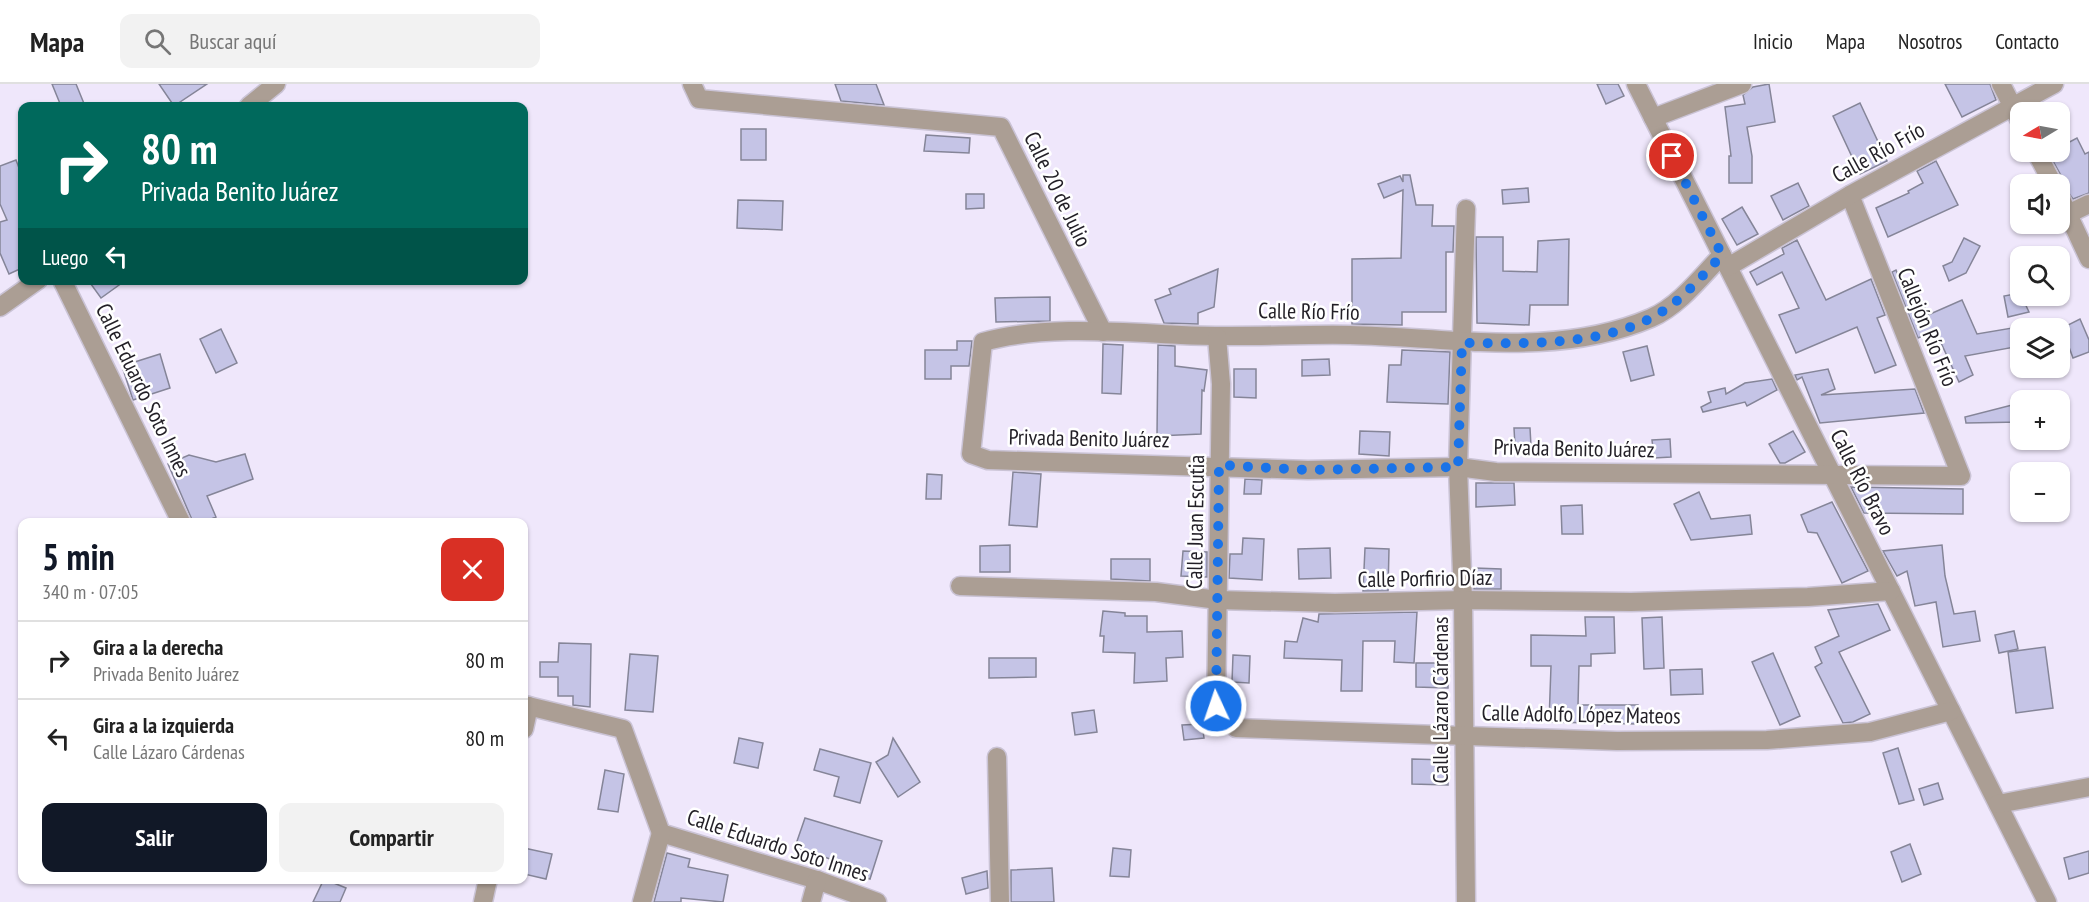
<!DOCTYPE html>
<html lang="es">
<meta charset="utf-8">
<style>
body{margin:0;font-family:"PT Sans Narrow",sans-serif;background:#f2f2f2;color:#222;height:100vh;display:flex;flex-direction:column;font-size:22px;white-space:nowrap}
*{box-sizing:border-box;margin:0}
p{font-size:20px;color:#767676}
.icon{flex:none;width:33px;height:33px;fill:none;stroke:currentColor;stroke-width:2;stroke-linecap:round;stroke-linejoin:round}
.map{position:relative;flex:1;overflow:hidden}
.side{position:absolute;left:18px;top:434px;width:510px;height:366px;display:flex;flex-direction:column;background:#fff;border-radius:12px;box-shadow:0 2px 4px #0004}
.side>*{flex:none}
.guide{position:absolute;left:18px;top:18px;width:510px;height:183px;border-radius:12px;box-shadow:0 2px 4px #0004;background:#00695c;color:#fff;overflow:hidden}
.needle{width:39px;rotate:260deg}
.tools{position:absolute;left:2010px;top:18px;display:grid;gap:12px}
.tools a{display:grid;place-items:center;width:60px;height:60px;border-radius:12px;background:#fff;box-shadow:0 2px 4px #0004;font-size:30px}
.pin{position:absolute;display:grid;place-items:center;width:51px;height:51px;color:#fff;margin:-26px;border:3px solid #fff;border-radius:50%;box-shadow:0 2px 6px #0007}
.me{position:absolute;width:66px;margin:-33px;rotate:357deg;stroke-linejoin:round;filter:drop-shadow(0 0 4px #0008)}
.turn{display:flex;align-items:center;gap:21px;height:126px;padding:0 24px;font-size:27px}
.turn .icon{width:78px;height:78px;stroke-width:2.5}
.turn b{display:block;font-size:42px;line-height:51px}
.then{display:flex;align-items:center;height:57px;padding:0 24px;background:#0003;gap:12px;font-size:22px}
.round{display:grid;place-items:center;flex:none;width:63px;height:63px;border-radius:12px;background:#f2f2f2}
.headline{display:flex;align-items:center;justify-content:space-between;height:102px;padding:0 24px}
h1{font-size:36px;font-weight:600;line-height:45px;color:#111827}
.button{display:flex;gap:12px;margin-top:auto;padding:12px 24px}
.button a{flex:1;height:69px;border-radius:12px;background:#111827;color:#fff;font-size:24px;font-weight:600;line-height:69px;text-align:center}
.button a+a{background:#f2f2f2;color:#222}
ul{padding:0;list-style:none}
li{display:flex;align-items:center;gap:18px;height:78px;padding:0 24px;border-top:2px solid #e0e0e0}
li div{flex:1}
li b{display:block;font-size:22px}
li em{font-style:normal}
header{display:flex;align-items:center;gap:36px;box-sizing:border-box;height:84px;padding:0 30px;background:#fff;border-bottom:2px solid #e0e0e0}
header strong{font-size:28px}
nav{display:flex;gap:33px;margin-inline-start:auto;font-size:21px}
.search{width:420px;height:54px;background:#f2f2f2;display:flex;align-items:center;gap:15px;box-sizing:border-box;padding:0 21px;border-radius:12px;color:#767676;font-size:22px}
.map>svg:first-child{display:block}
.building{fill:#c5c4e6;stroke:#858598;stroke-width:1.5}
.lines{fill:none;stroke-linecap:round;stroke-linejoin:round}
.minor-casing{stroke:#cac3d5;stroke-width:21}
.minor{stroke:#ab9e94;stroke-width:18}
.route{stroke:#1a73e8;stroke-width:10;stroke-dasharray:0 18}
.labels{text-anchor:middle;stroke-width:5;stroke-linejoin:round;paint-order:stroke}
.street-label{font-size:22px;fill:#221f26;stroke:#fff}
</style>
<header>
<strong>Mapa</strong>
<div class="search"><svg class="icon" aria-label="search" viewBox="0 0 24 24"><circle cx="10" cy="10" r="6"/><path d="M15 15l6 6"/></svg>Buscar aquí</div>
<nav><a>Inicio</a><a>Mapa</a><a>Nosotros</a><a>Contacto</a></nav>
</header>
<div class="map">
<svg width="2089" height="818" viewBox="0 0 2089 818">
<rect width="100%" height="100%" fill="#efe7fb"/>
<g class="building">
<path d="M 52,0 L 76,0 L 85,22 L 61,22 Z"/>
<path d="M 159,0 L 207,0 L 174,22 Z"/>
<path d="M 835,0 L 876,0 L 884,21 L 841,17 Z"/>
<path d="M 1597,0 L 1618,0 L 1624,12 L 1606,20 Z"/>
<path d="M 1769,0 L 1775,38 L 1747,43 L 1752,72 L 1752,99 L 1729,99 L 1729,72 L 1731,72 L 1725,23 L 1745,20 L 1743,11 L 1753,3 Z"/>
<path d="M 1945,0 L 1990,0 L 1996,16 L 1962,33 Z"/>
<path d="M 1860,19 L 1887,77 L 1860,90 L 1833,32 Z"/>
<rect x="741" y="45" width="25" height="31"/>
<path d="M 926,51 L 970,54 L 969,69 L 924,67 Z"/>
<path d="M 2077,54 L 2085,70 L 2089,68 L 2089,109 L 2073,115 L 2064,103 L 2063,95 L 2048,68 L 2060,68 L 2060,63 Z"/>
<path d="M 16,76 L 22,92 L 22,184 L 9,190 L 0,169 L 0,138 L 7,136 L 0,120 L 0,82 Z"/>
<path d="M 1936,77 L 1958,121 L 1888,153 L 1876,124 L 1909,109 L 1908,107 L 1923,99 L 1917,87 Z"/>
<path d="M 1403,91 L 1410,91 L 1416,121 L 1433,121 L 1432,142 L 1454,142 L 1453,168 L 1446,168 L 1446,228 L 1402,228 L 1402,241 L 1352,240 L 1352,175 L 1401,174 L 1403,106 L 1384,114 L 1378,100 L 1400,92 L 1403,98 Z"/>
<path d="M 1798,99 L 1809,122 L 1783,136 L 1771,112 Z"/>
<path d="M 1528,104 L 1529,118 L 1503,120 L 1502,106 Z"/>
<path d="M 966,110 L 984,110 L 984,124 L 966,125 Z"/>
<path d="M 738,116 L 783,117 L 782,146 L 737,144 Z"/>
<path d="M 1742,123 L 1758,150 L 1737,161 L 1722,135 Z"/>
<path d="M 1476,153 L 1503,153 L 1503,187 L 1537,188 L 1538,157 L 1569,155 L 1568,221 L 1530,221 L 1529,241 L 1477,239 Z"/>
<path d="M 1964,154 L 1980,162 L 1966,189 L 1949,197 L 1943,182 L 1952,178 Z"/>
<path d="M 1797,156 L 1826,216 L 1871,195 L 1885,231 L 1877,234 L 1896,281 L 1875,289 L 1857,243 L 1796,269 L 1779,231 L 1799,224 L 1782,188 L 1757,201 L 1750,188 L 1784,170 L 1782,164 Z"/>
<path d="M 1218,185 L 1214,223 L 1198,229 L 1198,240 L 1164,239 L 1155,216 L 1171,210 L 1169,205 Z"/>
<path d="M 1896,186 L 1905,209 L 1916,204 L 1928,231 L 1962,216 L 1977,250 L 2012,244 L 2015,263 L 1965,272 L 1973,291 L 1959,298 L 1941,259 L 1930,263 L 1925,251 L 1918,254 L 1892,188 Z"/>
<path d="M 88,196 L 126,196 L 101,214 Z"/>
<path d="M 2020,209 L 2029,228 L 2008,233 L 2004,212 Z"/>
<path d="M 1050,213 L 1050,237 L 996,238 L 995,214 Z"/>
<path d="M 2080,235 L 2089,256 L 2089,268 L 2073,274 L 2062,244 Z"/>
<path d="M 221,245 L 237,279 L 216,289 L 200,255 Z"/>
<path d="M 957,257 L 972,257 L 969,282 L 951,282 L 951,295 L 925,295 L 925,266 L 957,266 Z"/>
<path d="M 1103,260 L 1123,261 L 1121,310 L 1102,309 Z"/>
<path d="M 1158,261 L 1175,262 L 1175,282 L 1207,286 L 1204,307 L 1202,306 L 1201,350 L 1157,352 Z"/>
<path d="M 1647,262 L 1654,291 L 1631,297 L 1623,268 Z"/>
<path d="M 1402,266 L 1450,268 L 1448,320 L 1387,318 L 1389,281 L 1401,281 Z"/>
<path d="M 160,270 L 170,304 L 133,316 L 122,282 Z"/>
<path d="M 1329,275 L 1330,291 L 1302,292 L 1302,276 Z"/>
<path d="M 1234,285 L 1256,285 L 1256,314 L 1234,313 Z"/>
<path d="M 1828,285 L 1835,305 L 1821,311 L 1915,305 L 1924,329 L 1820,339 L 1802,293 L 1797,296 L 1795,291 Z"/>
<path d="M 1772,295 L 1777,306 L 1747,322 L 1745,318 L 1703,328 L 1701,323 L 1711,318 L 1708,308 L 1725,304 L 1726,310 L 1745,299 Z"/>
<path d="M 2020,319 L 2020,338 L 1966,339 L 1965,333 Z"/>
<path d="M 1514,344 L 1530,344 L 1531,362 L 1515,362 Z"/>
<path d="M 1360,347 L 1390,348 L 1389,372 L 1359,370 Z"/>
<path d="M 1793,347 L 1805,368 L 1785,379 L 1780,379 L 1769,360 Z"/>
<path d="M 1670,355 L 1671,373 L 1654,374 L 1652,356 Z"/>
<path d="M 245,370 L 253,395 L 207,412 L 216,433 L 204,438 L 193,438 L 168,380 L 189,371 L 216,378 Z"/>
<path d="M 1013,388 L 1041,390 L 1037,443 L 1009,441 Z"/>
<path d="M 927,390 L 942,391 L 941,415 L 926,415 Z"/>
<path d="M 1245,395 L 1262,396 L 1261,410 L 1244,410 Z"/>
<path d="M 1476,399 L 1514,399 L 1515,421 L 1476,423 Z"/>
<path d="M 1851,403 L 1963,405 L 1963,430 L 1864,429 Z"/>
<path d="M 1699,408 L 1711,435 L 1750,431 L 1752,450 L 1691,456 L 1674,420 Z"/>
<path d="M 1832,418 L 1868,487 L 1842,499 L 1817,449 L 1808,448 L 1801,431 Z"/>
<path d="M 1582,421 L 1583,450 L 1562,450 L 1561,422 Z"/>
<path d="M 1243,454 L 1264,455 L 1262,496 L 1229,494 L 1230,470 L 1242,470 Z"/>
<path d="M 1010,461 L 1010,488 L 980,488 L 980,462 Z"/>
<path d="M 1942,461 L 1945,492 L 1954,530 L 1975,527 L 1980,557 L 1943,563 L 1936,518 L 1915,522 L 1907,487 L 1897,492 L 1883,467 Z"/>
<path d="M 1330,464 L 1331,494 L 1299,495 L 1298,465 Z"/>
<path d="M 1365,464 L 1389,465 L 1388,507 L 1363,507 Z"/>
<path d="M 1183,467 L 1207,468 L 1207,493 L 1181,492 Z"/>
<path d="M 1111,475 L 1150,475 L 1150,497 L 1111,495 Z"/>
<path d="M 1475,484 L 1501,485 L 1501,505 L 1474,505 Z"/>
<path d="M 1878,520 L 1890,546 L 1839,568 L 1870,630 L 1853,638 L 1843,639 L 1815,583 L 1822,579 L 1815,563 L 1839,552 L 1828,526 Z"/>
<path d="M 1103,527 L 1125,529 L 1125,532 L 1147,532 L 1147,548 L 1182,547 L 1183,573 L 1166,574 L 1167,597 L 1134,599 L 1135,569 L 1103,568 L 1104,552 L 1100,552 Z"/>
<path d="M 1417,528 L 1414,579 L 1394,578 L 1395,557 L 1363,557 L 1362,607 L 1341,607 L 1342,576 L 1284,574 L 1285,557 L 1297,558 L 1303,534 L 1318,538 L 1319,530 Z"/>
<path d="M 1585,533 L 1614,533 L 1615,569 L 1591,570 L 1591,582 L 1579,582 L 1578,621 L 1638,621 L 1638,640 L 1549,638 L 1551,582 L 1531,582 L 1531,551 L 1586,552 Z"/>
<path d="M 1662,533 L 1664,584 L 1644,585 L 1642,534 Z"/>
<path d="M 2014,547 L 2018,565 L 1999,569 L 1995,551 Z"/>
<path d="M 559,559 L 591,560 L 590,623 L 573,621 L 573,612 L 558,612 L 558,593 L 540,593 L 540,578 L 558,578 Z"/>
<path d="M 2045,563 L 2053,624 L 2016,629 L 2008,568 Z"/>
<path d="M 1773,569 L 1800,632 L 1780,641 L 1752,578 Z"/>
<path d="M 630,570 L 658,572 L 653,628 L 625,626 Z"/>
<path d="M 1233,571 L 1250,572 L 1249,599 L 1232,598 Z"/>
<path d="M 989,574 L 1036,574 L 1036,593 L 989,594 Z"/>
<path d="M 1416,579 L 1448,579 L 1448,604 L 1416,603 Z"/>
<path d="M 1702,585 L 1703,610 L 1671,611 L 1670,586 Z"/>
<path d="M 1094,626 L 1097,648 L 1075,651 L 1072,629 Z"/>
<path d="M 1202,640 L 1204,654 L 1184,656 L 1182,641 Z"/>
<path d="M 739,654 L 763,659 L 758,684 L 734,679 Z"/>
<path d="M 893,654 L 920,698 L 898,713 L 876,678 L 888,671 Z"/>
<path d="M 1898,664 L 1914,716 L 1899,720 L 1883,669 Z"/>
<path d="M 820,665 L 871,679 L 860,719 L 834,712 L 839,693 L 814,686 Z"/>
<path d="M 1412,675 L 1448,676 L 1448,701 L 1412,700 Z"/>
<path d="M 605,686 L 624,690 L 618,728 L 598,725 Z"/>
<path d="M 1938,699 L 1943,715 L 1924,721 L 1919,705 Z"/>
<path d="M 805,734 L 882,757 L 870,795 L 834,784 L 836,777 L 795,763 Z"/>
<path d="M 1910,760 L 1921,790 L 1902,798 L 1891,768 Z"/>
<path d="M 524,764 L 552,770 L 546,795 L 524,790 Z"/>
<path d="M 1113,764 L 1131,766 L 1129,793 L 1110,792 Z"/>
<path d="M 2089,767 L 2089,789 L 2069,795 L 2064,774 Z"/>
<path d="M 667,769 L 690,775 L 688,783 L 728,791 L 723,818 L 681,814 L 681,818 L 654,818 Z"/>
<path d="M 1052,784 L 1054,818 L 1011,818 L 1011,786 Z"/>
<path d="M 987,787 L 988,804 L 966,810 L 962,794 Z"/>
<path d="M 324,795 L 346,804 L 340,818 L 313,818 Z"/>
</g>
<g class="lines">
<defs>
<g id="minor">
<path d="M 692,0 L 699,15 L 1001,43 L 1103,248"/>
<path d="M 1636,0 L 2047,818"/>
<path d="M 2001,0 L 2020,37"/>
<path d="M 249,22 L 276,0"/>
<path d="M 1653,34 L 1742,0"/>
<path d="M 2036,68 L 2053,100"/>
<path d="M 2060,113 L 2089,175"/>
<path d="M 1466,125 L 1458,383 L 1463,516 L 1466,818"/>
<path d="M 2068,130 L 2089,120"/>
<path d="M 1722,171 C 1701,193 1679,222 1651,234 C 1555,275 1450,253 1350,251 C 1294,250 1237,254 1181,251 C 1119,248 1043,241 983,258 L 971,370 L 988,376 L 1308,386 L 1458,383 L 1496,388 L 1961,392 L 1850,111"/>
<path d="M 1728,183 L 1850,111 L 2054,0"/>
<path d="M 62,196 L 181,438"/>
<path d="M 0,223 L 38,196"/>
<path d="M 1217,253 L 1221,300 L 1216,623 L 1236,644 L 1617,657 L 1767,656 L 1870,648 L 1951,627"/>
<path d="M 960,502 L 1156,508 L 1218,516 L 1335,519 L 1463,516 L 1631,518 L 1808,513 L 1891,507"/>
<path d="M 524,621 L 623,645 L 661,749 L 817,796 L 877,818"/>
<path d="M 524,645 L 529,622"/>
<path d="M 997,673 L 1000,818"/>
<path d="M 1998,720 L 2089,703"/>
<path d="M 483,818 L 488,795"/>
<path d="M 642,818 L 661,749"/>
<path d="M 811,818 L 817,796"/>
</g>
</defs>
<use href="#minor" class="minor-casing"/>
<use href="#minor" class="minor"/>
</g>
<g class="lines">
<path class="route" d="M 1216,622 L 1219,381 L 1308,386 L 1458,383 L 1462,259 C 1523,259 1597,263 1653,233 C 1681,218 1701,193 1722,171 L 1672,72"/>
</g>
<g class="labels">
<g class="street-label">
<text transform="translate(1878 68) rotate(-29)" y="8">Calle Río Frío</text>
<text transform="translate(1058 105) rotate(64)" y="8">Calle 20 de Julio</text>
<text transform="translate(1309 227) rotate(1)" y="8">Calle Río Frío</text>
<text transform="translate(1928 243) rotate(68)" y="8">Callejón Río Frío</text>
<text transform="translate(144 306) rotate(64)" y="8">Calle Eduardo Soto Innes</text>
<text transform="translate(1089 354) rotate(1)" y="8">Privada Benito Juárez</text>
<text transform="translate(1574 364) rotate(1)" y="8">Privada Benito Juárez</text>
<text transform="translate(1863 398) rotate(63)" y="8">Calle Río Bravo</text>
<text transform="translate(1195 438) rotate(-89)" y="8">Calle Juan Escutia</text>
<text transform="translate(1425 494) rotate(-1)" y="8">Calle Porfirio Díaz</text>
<text transform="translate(1440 616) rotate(-90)" y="8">Calle Lázaro Cárdenas</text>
<text transform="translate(1581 630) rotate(1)" y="8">Calle Adolfo López Mateos</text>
<text transform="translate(778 761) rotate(18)" y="8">Calle Eduardo Soto Innes</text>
</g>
</g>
</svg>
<div class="tools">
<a><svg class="needle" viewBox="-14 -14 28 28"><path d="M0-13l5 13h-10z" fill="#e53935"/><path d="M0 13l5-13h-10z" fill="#767676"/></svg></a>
<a><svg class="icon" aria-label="sound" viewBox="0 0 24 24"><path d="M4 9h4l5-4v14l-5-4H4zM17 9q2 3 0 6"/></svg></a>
<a><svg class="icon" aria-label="search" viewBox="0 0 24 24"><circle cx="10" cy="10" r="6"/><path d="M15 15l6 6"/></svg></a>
<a><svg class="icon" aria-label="layers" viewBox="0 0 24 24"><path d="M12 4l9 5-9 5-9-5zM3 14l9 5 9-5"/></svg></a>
<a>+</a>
<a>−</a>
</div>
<div class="pin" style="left:1672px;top:72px;background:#d93025"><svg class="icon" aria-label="arrive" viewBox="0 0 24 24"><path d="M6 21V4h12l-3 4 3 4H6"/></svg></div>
<svg class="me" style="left:1216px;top:622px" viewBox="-20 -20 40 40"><circle r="17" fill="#1a73e8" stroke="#fff" stroke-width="3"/><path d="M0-11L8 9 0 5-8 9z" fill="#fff"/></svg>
<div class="guide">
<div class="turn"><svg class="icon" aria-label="right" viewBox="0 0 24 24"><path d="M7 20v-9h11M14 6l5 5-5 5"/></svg><div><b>80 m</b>Privada Benito Juárez</div></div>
<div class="then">Luego<svg class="icon" aria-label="left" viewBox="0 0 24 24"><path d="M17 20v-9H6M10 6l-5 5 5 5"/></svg></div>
</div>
<section class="side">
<div class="headline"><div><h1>5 min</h1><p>340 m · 07:05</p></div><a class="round" style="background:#d93025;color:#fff"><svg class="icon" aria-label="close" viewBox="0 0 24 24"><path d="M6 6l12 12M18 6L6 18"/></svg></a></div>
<ul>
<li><svg class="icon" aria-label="right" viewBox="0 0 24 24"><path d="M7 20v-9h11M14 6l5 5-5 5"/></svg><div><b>Gira a la derecha</b><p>Privada Benito Juárez</p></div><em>80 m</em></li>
<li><svg class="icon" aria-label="left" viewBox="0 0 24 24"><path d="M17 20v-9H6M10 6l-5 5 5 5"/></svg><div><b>Gira a la izquierda</b><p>Calle Lázaro Cárdenas</p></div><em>80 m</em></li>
</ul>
<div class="button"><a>Salir</a><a>Compartir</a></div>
</section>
</div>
